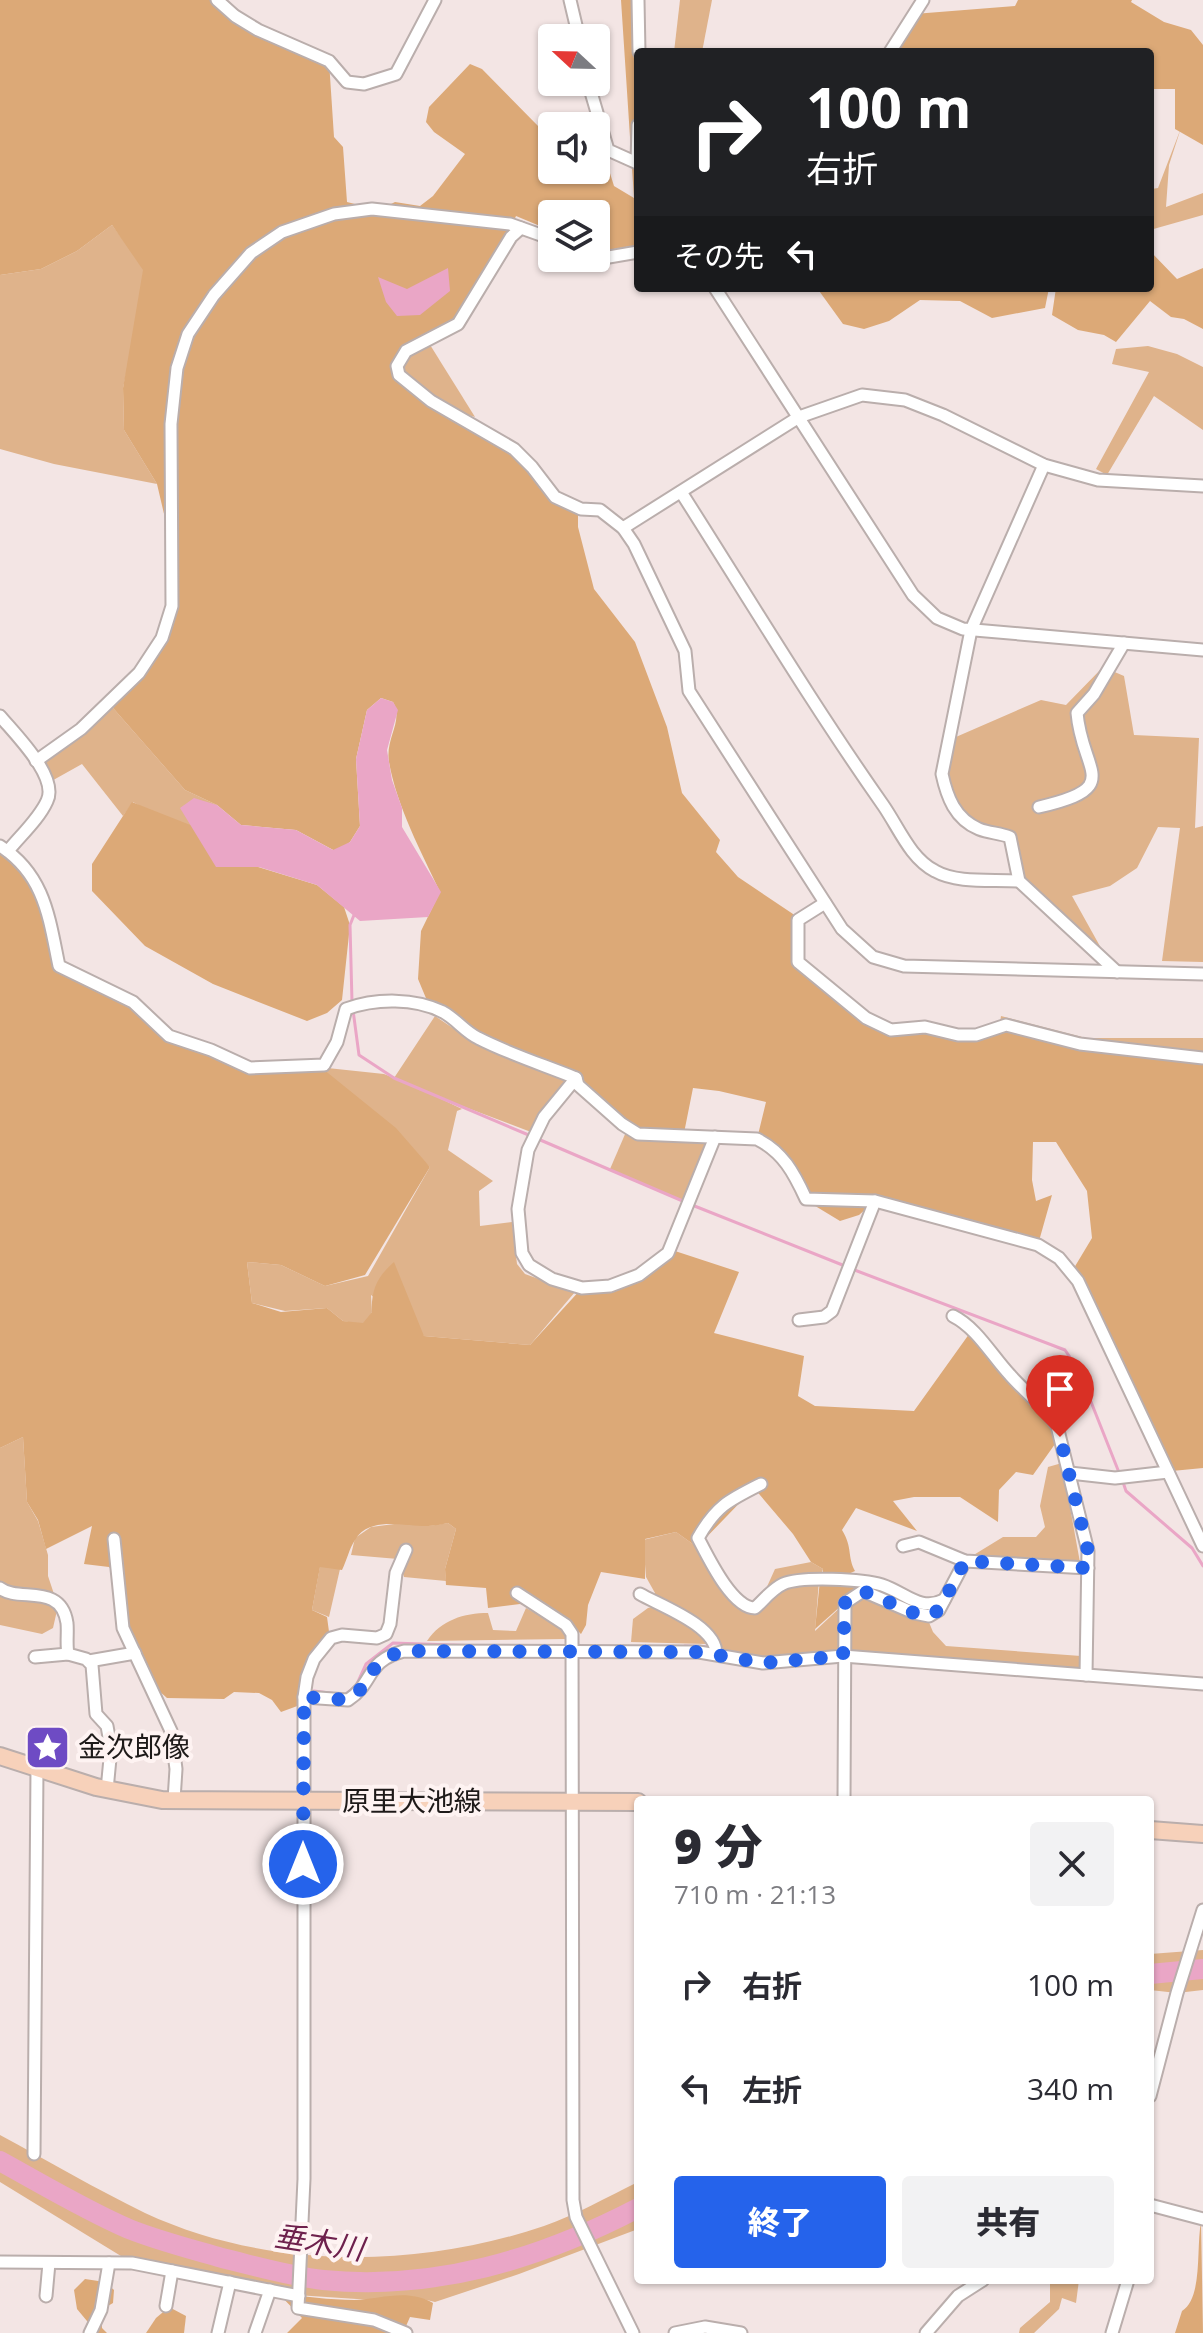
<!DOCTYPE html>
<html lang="ja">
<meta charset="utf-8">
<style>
body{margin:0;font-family:"Open Sans","Noto Sans JP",sans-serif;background:#f2f2f3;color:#2b2b33;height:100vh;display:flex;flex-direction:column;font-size:30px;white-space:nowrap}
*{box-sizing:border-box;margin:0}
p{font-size:26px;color:#7c7c81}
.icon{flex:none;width:44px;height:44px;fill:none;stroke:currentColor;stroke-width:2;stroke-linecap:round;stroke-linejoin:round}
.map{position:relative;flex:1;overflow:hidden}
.drawer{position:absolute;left:634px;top:1796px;width:520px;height:488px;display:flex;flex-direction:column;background:#fff;border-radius:8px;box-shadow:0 2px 6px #0004}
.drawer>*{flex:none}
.banner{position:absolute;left:634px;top:48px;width:520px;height:244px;border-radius:8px;box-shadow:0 2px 6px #0004;background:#202124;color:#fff;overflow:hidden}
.needle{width:52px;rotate:292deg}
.buttons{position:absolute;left:538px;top:24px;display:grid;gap:16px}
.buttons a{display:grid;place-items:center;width:72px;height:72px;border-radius:8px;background:#fff;box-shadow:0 2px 6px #0004;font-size:40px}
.pin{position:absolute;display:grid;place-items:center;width:68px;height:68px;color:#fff;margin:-82px -34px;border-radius:50% 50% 50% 0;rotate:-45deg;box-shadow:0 0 8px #0007}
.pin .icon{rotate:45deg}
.me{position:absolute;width:88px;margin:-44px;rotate:0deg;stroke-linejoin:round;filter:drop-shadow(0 0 6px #0008)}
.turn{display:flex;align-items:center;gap:28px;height:168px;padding:0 40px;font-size:36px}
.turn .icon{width:104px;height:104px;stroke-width:2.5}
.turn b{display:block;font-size:56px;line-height:68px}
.then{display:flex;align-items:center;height:76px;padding:0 40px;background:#0003;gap:16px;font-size:30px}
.round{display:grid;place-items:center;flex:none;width:84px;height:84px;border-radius:8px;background:#f2f2f3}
.headline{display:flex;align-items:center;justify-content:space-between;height:136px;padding:0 40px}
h1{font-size:48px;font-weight:800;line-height:60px}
.action{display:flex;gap:16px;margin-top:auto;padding:16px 40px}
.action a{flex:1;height:92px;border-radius:8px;background:#2563eb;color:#fff;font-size:32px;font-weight:800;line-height:92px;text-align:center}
.action a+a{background:#f2f2f3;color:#2b2b33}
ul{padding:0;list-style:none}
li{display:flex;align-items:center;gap:24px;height:104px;padding:0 40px}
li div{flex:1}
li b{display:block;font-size:30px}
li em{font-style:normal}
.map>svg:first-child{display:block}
.green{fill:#dfb38b}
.forest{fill:#dca977}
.water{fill:#eaa6c6}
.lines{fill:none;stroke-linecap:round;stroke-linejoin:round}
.stream{stroke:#eaa6c6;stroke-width:3}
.river{stroke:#eaa6c6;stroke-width:20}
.street-casing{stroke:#baaeac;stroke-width:15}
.secondary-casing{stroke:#baaeac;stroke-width:20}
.street{stroke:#fff;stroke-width:11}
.secondary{stroke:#f7d1ba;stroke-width:16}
.route{stroke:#2563eb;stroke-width:14;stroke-dasharray:0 25.2}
.labels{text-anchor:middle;stroke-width:8;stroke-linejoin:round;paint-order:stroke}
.poi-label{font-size:28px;fill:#1e1a19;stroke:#fef3f2;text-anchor:start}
.street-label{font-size:28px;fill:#1e1a19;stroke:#fef3f2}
.water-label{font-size:30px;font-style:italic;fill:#6e214d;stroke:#fef3f2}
</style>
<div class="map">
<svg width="1203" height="2333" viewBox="0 0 1203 2333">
<rect width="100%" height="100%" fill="#f3e5e4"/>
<g class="green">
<path d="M 680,0 L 712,0 L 702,52 L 674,52 Z"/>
<path d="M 1181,128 L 1169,165 L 1166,207 L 1203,193 L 1203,215 L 1150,230 L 1152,189 L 1158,188 Z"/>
<path d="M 112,225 L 148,273 L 123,388 L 124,430 L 157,484 L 54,464 L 0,449 L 0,275 L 41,269 L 77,251 Z"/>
<path d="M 427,340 L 475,417 L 437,405 L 397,366 Z"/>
<path d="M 1148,346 L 1177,354 L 1203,367 L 1203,430 L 1154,396 L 1107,475 L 1096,469 L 1149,372 L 1112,364 L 1116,349 Z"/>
<path d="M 1103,667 L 1124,676 L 1134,735 L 1199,738 L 1195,828 L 1203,826 L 1203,962 L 1162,961 L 1180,828 L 1158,827 L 1137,868 L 1110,886 L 1072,896 L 1111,966 L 1019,881 L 1004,841 L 955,809 L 945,762 L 949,740 L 1041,700 L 1066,705 Z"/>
<path d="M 113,708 L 185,790 L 217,805 L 238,861 L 133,802 L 123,816 L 82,764 L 48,783 L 36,761 Z"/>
<path d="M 435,1016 L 466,1037 L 572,1083 L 531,1132 L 433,1095 L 462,1109 L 457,1111 L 448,1150 L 493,1181 L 479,1191 L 480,1226 L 512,1222 L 517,1264 L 525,1274 L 575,1292 L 530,1345 L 424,1336 L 371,1295 L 372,1312 L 365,1325 L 343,1321 L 327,1308 L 285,1311 L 252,1303 L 247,1262 L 281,1265 L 325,1286 L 368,1276 L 430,1167 L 318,1067 L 384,1074 L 394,1078 Z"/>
<path d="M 1001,1016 L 1086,1038 L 1203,1038 L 1203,1058 L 1085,1045 L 1000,1023 Z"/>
<path d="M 626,1132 L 713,1142 L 683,1201 L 610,1169 Z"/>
<path d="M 23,1437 L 27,1502 L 38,1521 L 48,1555 L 48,1576 L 58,1606 L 53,1628 L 42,1634 L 0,1625 L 0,1448 Z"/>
<path d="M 1062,1463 L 1081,1568 L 972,1556 L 1003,1537 L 1036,1537 L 1045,1527 L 1040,1506 L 1048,1467 Z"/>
<path d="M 402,1523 L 429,1526 L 448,1523 L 456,1529 L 445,1569 L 446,1581 L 404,1577 L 398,1559 L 351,1555 L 355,1538 L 371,1527 Z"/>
<path d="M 676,1532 L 697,1547 L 748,1608 L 756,1611 L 775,1569 L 811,1562 L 823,1569 L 819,1580 L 815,1631 L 845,1603 L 866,1592 L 926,1615 L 933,1632 L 946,1646 L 1081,1656 L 1080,1672 L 837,1657 L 763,1663 L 718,1652 L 713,1638 L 655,1602 L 655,1593 L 646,1577 L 643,1540 Z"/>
<path d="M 320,1566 L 340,1569 L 329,1617 L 312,1610 Z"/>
<path d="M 656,1606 L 702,1633 L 706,1644 L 631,1642 L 633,1619 L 648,1608 Z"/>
<path d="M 526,1608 L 563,1628 L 567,1639 L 427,1641 C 441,1620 464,1613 488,1613 L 493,1630 L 516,1631 Z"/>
<path d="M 1203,1950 L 1203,1990 L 1177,1993 L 1150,1990 L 1150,1954 Z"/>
<path d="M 0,2135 C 48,2161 96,2189 145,2213 C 268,2270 417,2269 544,2226 C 576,2215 607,2197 638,2182 L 638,2229 L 519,2274 L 435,2302 L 410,2296 L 372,2300 L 281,2294 L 134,2264 L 0,2182 Z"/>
<path d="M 1050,2280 L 1079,2280 L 1076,2303 L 1062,2298 L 1059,2309 L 1034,2333 L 1019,2333 L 1020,2328 L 1050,2302 Z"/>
</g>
<g class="forest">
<path d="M 0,0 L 218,0 L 258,30 L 329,61 L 334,137 L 343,147 L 347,202 L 379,210 L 395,202 L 420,206 L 433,196 L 465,154 L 434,132 L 426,122 L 429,107 L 470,64 L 482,69 L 538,126 L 546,130 L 552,128 L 552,170 L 596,170 L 596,142 L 604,154 L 614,186 L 634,198 L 621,0 L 635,0 L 632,38 L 638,100 L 638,245 L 602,251 L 596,248 L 596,214 L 552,214 L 552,231 L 516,216 L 491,271 L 458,324 L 427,340 L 397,366 L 431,401 L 519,454 L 540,477 L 578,508 L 578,527 L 594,589 L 635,642 L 667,727 L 682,793 L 720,840 L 716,852 L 738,877 L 793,914 L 796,919 L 799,962 L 849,996 L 888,1030 L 925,1027 L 957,1036 L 1006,1025 L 1080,1044 L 1203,1059 L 1203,1468 L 1172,1471 L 1130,1392 L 1112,1370 L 1117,1364 L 1071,1273 L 1092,1238 L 1087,1191 L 1056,1142 L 1033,1142 L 1032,1180 L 1036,1201 L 1052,1195 L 1039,1241 L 875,1201 L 859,1215 L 840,1221 L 807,1201 L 796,1177 L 757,1139 L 766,1102 L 719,1091 L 693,1088 L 684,1133 L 638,1134 L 576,1078 L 475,1037 L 428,1003 L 418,979 L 421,931 L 440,892 C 421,851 397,807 389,762 C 385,738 404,721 393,702 L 381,698 L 367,710 L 356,759 L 360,826 L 350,842 L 337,852 L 296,830 L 241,825 L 217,805 L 185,790 L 113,708 L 134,681 L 170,611 L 172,548 L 157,484 L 124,430 L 123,388 L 143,270 L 112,225 L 77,251 L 41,269 L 0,275 Z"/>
<path d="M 1018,0 L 1132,0 L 1131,2 L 1164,22 L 1191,30 L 1203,45 L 1203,145 L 1175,129 L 1175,89 L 1150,89 L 1150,52 L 888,52 L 914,14 L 1015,6 Z"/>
<path d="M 1150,251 L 1177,279 L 1203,268 L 1203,329 L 1184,319 L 1171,317 L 1150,301 L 1116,342 L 1104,335 L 1078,330 L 1052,315 L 1056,288 L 1150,288 Z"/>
<path d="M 817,288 L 1049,288 L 1045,308 L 992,318 L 960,301 L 920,300 L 889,321 L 864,329 L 843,324 Z"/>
<path d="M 132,802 L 198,828 L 238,861 L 317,885 L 344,907 L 350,925 L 342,1000 L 327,1013 L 307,1021 L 213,984 L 145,946 L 92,891 L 92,864 Z"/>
<path d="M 0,848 L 28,870 L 59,966 L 133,1002 L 176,1038 L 250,1068 L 323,1069 L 396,1128 L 430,1167 L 365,1275 L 325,1286 L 281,1265 L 247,1262 L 252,1303 L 281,1312 L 327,1308 L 343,1321 L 363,1323 L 372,1312 C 371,1290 377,1277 394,1262 L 424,1336 L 530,1345 L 582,1288 L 610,1286 L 675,1251 L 739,1272 L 714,1333 L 804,1356 L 798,1396 L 815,1406 L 914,1411 L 972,1330 L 1060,1437 L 1033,1475 L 1016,1472 L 999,1490 L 998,1522 L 960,1497 L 914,1497 L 893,1501 L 917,1531 L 856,1508 L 842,1530 C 853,1548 847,1556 855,1571 L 846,1575 L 822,1578 L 823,1569 L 811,1562 L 793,1534 L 754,1488 L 697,1547 L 676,1532 L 645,1539 L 645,1579 L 601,1572 L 588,1605 L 586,1625 L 581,1634 L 567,1620 L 520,1604 L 488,1608 L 486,1588 L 446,1585 L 445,1569 L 456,1529 L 448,1523 C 442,1524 435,1526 428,1526 C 407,1527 369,1515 355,1540 C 349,1549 347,1560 342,1570 L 320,1567 L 312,1610 L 327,1617 L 330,1639 L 316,1651 L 300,1705 L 281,1712 L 272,1700 L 259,1693 L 234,1692 L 224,1699 L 167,1698 L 148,1681 L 123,1628 L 115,1574 L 109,1567 L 84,1564 L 92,1526 L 46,1549 L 38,1520 L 27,1502 L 23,1437 L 0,1448 Z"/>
<path d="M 820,1580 L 883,1588 L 879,1594 L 851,1597 L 815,1629 Z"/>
<path d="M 1201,2222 L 1203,2333 L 1175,2333 L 1182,2311 C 1203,2298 1196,2248 1201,2222 Z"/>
<path d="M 85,2279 L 105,2282 L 114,2290 L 113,2303 L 101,2310 L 102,2328 L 107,2333 L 91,2333 L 92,2327 L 77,2309 L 74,2290 Z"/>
<path d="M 279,2294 C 304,2296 330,2300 354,2300 C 381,2299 408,2288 433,2303 L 430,2320 L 410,2317 L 403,2333 L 287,2333 L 302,2318 Z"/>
<path d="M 169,2307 L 186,2316 L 184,2333 L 146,2333 L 156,2318 Z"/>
</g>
<g class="water">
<path d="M 448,268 L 450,291 L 420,315 L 397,316 L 386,302 L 378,277 L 407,289 Z"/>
<path d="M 381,698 L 393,702 L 398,710 L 387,750 L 392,780 L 402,808 L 402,827 L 441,892 L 428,917 L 360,921 L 317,885 L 259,867 L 216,867 L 180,808 L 194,798 L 217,805 L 241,825 L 296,830 L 333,850 L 350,842 L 360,826 L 356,759 L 367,710 Z"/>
</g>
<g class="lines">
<g class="stream">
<path d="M 352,1002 L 350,925 L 354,915"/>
<path d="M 353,1010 L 359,1055 L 394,1078 L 531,1136"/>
<path d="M 538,1139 L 685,1202"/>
<path d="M 692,1205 L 845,1266"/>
<path d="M 852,1269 L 1065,1350 L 1078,1369 L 1120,1475"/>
<path d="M 1123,1482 L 1126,1491 L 1192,1548 L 1203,1566"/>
<path d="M 685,1646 L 709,1647"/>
<path d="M 720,1650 L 736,1653"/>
<path d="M 314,1691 L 345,1695 L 356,1686 L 366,1664 L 393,1643 L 482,1646"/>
</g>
<g class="river">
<path d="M 1150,1974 L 1203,1969"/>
<path d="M 0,2161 C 42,2184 85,2210 129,2229 C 159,2241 191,2249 222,2258 C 255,2266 289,2276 323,2280 C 435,2291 540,2259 638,2208"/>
</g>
<defs>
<g id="street">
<path d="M 217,0 L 235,16 L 258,30 L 329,61 L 347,82 L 364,84 L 396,74 L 435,0"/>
<path d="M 570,0 L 579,38"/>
<path d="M 638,0 L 639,52"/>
<path d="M 890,52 L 923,0"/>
<path d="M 588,82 L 608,150 L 637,163 L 638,125"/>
<path d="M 521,228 L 511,237 L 458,324 L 406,351 L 397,366 L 399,375 L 431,401 L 514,449 L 532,467 L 555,497 L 581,509 L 600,510 L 623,528 L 634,544 L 685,651 L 689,691 L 842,929 L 873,957 L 904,966 L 1203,974"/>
<path d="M 596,255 L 603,258 L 638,252"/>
<path d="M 715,288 L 913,595 L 937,618 L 963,629 L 1203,650"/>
<path d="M 1044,465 L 971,630 L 942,774 C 947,797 955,819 979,829 C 989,833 1000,833 1010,837 L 1019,881 L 1117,972"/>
<path d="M 681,492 C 748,597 812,704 883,805 C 899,828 910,858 935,871 C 958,884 993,879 1019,881"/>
<path d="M 623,528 L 799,417 L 862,395 L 905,400 L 943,415 L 1044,465 L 1098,480 L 1203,486"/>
<path d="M 0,716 C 15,734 59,777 47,801 C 39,819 20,836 8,851"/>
<path d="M 36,761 L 81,729 L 139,673 L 162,638 L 172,606 L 171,424 L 177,368 L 188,334 L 214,295 L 251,253 L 282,232 L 334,214 L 372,209 L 510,224 L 552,239"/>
<path d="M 1039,807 C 1125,787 1082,773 1077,713 L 1094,694 L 1124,643"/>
<path d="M 0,846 C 45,875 49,918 59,966 L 133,1002 L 169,1036 L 211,1050 L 250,1068 L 324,1065 L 337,1042 L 346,1009 C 376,998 415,998 443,1012 C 456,1019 465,1032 478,1038 C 509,1054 544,1065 576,1078 L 578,1085 L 622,1124 L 638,1134 L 757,1139 C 783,1152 794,1173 806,1199 L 875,1201 L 1038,1245 L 1059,1258 L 1078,1281 L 1203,1546"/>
<path d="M 825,903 L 798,920 L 798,962 L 866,1018 L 891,1030 L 925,1027 L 958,1035 L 976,1035 L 1006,1025 L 1080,1044 L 1203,1058"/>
<path d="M 576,1078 L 544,1117 L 528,1150 L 518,1209 L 522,1253 L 529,1265 L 552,1279 L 582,1288 L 610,1286 L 639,1275 L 668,1253 L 715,1137"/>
<path d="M 953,1316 C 977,1328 992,1356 1010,1375 C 1026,1393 1044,1406 1057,1426 L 1088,1551 L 1086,1675"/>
<path d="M 799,1320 L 824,1317 L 832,1311 L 875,1201"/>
<path d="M 1070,1473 L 1115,1478 L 1168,1472"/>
<path d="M 761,1484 C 729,1500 716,1506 698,1538 C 708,1557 732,1608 755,1608 C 764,1600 772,1589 783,1584 C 801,1576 863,1579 882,1585 C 906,1593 920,1612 944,1600"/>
<path d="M 114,1539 L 123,1628 L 171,1731 L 176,1769 L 174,1800"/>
<path d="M 903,1546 L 919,1542 L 965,1561 L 1088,1568"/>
<path d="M 0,1588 C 18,1603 61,1582 67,1623 C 68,1633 66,1644 68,1654 L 86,1659 L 92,1665 L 96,1714 L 107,1726 L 111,1748 L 107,1790"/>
<path d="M 517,1593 L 566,1625 L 572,1634 L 573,2200 L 576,2217 L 633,2333"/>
<path d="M 640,1594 C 661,1606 717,1626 716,1654"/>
<path d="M 35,1657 L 68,1654"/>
<path d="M 89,1661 L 135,1653"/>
<path d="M 304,1697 L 348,1700 C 375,1682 365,1661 404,1651 L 699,1652 L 763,1663 L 843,1656 L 1203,1684"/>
<path d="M 150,1740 L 172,1741"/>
<path d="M 844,1800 L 845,1603 L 863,1591 L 914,1613 L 929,1616 L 939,1610 L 965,1561"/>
<path d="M 1150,2096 L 1177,1993 L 1203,1910"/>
<path d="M 34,2154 L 37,1768"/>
<path d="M 1150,2205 L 1203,2219"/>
<path d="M 0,2262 L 132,2263 L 299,2296"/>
<path d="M 46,2296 L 49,2263"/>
<path d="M 166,2306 L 172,2271"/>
<path d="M 90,2333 L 101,2310 L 109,2263"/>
<path d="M 218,2333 L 230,2282"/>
<path d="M 255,2333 L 270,2290"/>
<path d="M 406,2333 L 374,2320 L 298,2308 L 304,2179 L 304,1697 L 307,1677 L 314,1659 L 331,1638 L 342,1635 L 377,1638 L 386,1634 L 390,1624 L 396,1573 L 406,1550"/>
<path d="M 675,2333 L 705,2327 L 741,2333"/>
<path d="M 926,2333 L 958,2296 L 983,2280"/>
<path d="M 1112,2333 L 1128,2280"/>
</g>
<g id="secondary">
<path d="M 0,1756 L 96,1787 L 162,1800 L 638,1802"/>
<path d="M 1150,1830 L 1203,1834"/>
</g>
</defs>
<use href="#street" class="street-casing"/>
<use href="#secondary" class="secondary-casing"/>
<use href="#street" class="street"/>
<use href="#secondary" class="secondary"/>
</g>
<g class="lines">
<path class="route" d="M 303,1864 L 304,1697 L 348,1700 C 375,1683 365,1661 404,1651 L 699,1652 L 763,1663 L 843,1656 L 845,1603 L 863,1591 L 914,1613 L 929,1616 L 939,1610 L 965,1561 L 1088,1568 L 1088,1551 L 1060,1437"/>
</g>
<defs>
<symbol id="sight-square" viewBox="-11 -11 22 22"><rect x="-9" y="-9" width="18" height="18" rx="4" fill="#6e4bc4" stroke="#fef3f2"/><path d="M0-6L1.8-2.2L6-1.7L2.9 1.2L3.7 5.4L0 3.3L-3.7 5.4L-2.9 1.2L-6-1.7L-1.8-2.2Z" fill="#fff"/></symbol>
</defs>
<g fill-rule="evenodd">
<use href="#sight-square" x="22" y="1722" width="51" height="51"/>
</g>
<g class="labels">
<g class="poi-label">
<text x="78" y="1757">金次郎像</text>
</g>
<g class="street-label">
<text x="412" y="1811">原里大池線</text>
</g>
<g class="water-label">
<text transform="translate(319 2243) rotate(9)" y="10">垂木川</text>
</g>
</g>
</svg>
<div class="buttons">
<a><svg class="needle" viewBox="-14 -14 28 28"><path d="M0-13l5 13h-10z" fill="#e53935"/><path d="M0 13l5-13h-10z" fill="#7c7c81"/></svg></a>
<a><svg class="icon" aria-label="sound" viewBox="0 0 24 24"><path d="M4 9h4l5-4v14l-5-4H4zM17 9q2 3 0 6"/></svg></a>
<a><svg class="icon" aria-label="layers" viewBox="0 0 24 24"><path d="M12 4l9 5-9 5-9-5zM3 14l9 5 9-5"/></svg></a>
</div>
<div class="pin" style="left:1060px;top:1437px;background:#d93025"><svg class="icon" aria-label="arrive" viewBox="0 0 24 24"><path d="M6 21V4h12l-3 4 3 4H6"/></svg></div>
<svg class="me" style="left:303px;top:1864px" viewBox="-20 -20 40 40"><circle r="17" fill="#2563eb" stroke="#fff" stroke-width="3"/><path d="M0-11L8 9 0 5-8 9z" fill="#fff"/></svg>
<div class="banner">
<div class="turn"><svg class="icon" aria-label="right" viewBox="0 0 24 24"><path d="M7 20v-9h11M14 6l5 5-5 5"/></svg><div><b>100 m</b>右折</div></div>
<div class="then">その先<svg class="icon" aria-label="left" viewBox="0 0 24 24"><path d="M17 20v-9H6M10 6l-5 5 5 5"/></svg></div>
</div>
<section class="drawer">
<div class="headline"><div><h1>9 分</h1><p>710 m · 21:13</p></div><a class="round"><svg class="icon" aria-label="close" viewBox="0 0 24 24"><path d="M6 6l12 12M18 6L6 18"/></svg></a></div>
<ul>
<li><svg class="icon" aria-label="right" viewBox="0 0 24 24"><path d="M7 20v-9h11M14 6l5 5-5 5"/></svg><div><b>右折</b></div><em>100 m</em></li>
<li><svg class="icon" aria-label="left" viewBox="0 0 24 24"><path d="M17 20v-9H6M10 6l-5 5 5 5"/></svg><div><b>左折</b></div><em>340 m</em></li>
</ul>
<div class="action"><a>終了</a><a>共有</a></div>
</section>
</div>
